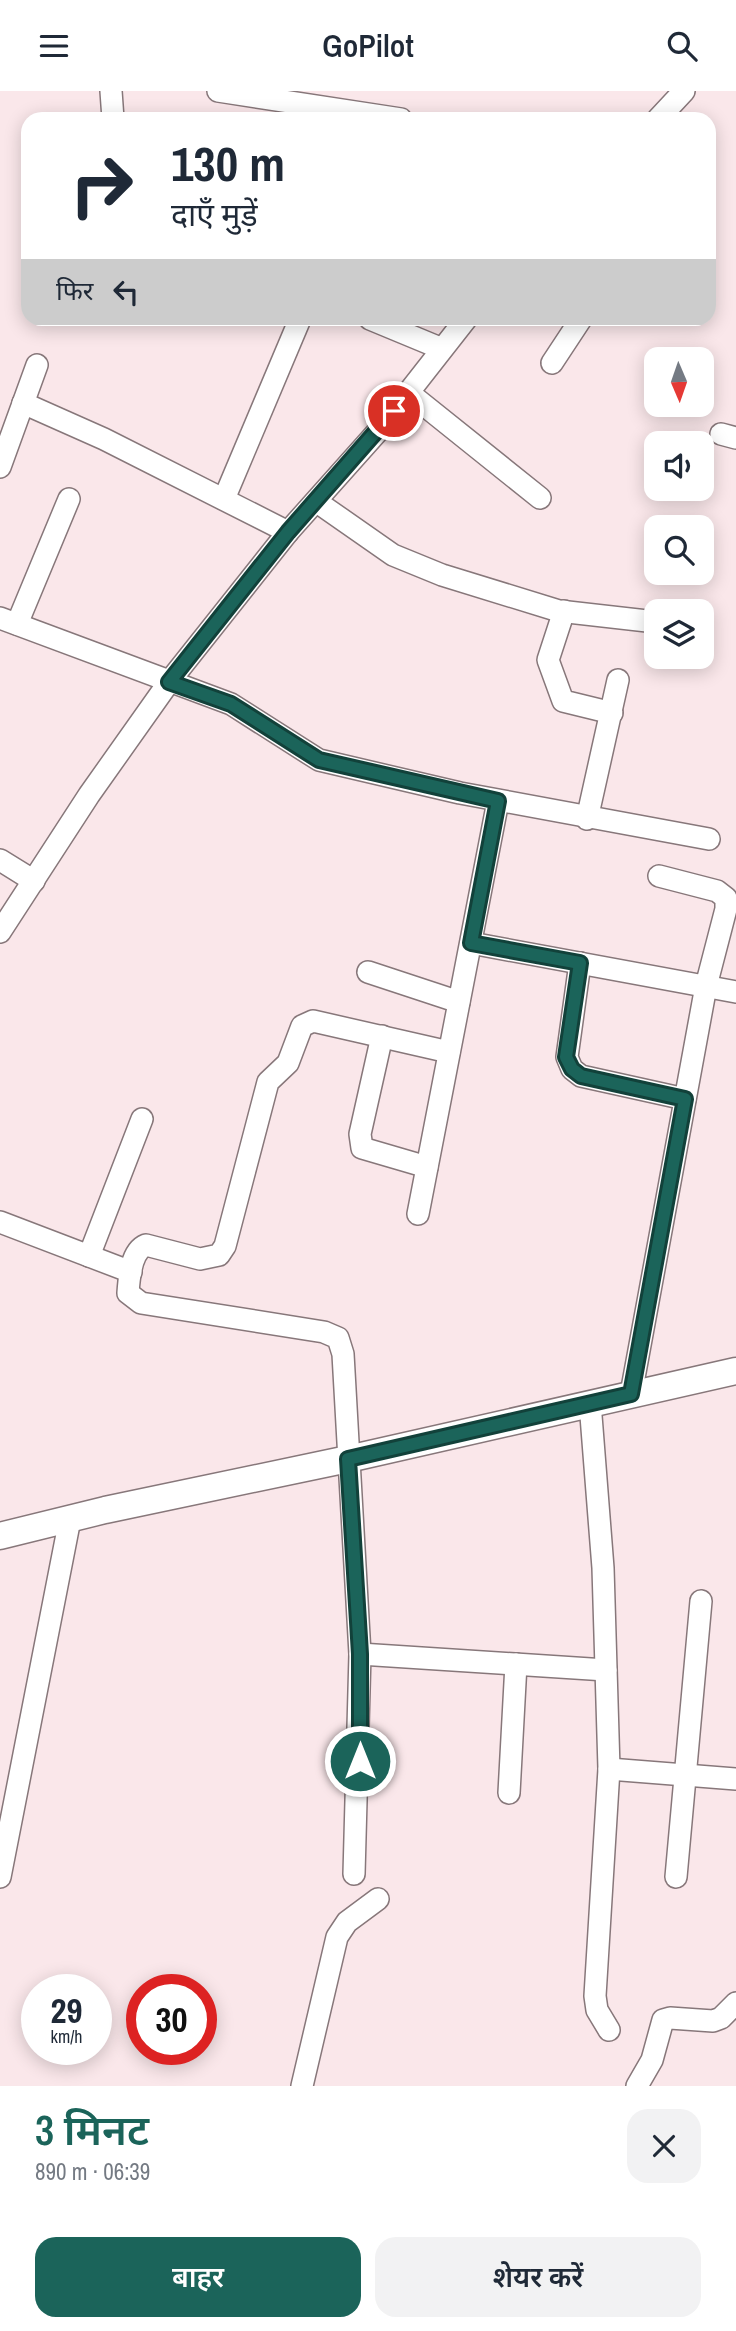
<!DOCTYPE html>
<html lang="hi">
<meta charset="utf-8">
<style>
body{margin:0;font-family:"Archivo Narrow","Noto Sans Devanagari",sans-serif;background:#f2f2f3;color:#1f2937;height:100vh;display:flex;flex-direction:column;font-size:26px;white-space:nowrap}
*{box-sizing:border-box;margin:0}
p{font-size:23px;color:#747a83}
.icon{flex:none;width:38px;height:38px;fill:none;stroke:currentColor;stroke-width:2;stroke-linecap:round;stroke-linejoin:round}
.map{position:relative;height:1995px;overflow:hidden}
.details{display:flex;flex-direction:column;background:#fff;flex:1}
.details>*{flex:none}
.top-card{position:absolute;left:21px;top:21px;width:695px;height:214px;border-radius:21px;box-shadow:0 4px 18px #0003;background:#fff;color:#1f2937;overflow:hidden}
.needle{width:46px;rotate:178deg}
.buttons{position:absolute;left:644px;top:256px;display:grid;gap:14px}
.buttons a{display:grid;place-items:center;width:70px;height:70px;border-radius:14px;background:#fff;box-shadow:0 4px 18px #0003;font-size:35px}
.speed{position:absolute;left:21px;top:1883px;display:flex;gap:14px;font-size:35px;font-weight:700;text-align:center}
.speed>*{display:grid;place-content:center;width:91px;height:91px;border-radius:50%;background:#fff;box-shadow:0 4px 18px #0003;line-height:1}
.speed small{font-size:18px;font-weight:400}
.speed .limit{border:10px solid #d22;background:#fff;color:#111}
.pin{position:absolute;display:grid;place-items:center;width:60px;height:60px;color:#fff;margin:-30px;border:4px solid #fff;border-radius:50%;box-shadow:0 2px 7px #0007}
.me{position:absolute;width:77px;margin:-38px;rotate:0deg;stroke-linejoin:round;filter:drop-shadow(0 0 5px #0008)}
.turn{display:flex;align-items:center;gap:24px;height:147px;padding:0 35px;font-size:32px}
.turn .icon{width:91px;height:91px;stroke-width:2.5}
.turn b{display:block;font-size:49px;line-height:60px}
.then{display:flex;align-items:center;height:66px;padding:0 35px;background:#0003;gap:14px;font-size:26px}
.round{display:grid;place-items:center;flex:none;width:74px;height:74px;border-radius:21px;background:#f2f2f3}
.headline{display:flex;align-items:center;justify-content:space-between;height:119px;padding:0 35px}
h1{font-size:42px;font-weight:600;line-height:52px;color:#1b645a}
.primary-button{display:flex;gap:14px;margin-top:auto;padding:14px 35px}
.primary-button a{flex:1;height:80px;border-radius:21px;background:#1b645a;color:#fff;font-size:28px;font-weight:600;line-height:80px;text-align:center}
.primary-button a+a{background:#f2f2f3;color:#1f2937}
header{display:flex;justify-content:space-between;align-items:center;height:91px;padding:0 35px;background:#fff;font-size:32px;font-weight:600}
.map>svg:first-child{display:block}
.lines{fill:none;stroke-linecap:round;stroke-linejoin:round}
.minor-casing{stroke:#87777a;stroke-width:24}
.major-casing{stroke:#87777a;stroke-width:29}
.minor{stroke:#fff;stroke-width:21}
.major{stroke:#fff;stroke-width:26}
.route-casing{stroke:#12413a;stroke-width:18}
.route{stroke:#1b645a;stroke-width:12}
</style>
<header><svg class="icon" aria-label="menu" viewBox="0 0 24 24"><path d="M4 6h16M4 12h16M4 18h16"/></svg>GoPilot<svg class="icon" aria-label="search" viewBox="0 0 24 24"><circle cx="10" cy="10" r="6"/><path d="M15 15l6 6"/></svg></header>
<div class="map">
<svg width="736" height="1995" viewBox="0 0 736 1995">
<rect width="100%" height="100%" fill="#fae7ea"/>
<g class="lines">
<defs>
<g id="minor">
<path d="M 111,0 L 113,28"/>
<path d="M 218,0 L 401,28"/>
<path d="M 658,28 L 684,0"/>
<path d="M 370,228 L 440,257"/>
<path d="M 552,272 L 581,228"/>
<path d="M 409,302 L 540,407"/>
<path d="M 23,312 L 104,348 L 288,441"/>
<path d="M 721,343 L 736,347"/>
<path d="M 0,376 L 37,274"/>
<path d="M 224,408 L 300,228"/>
<path d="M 317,411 L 393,464 L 442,484 L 559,520 L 656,531"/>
<path d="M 564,520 L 548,569 L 563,610 L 612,622"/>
<path d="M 0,527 L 231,613 L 319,669 L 460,702 L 709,748"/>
<path d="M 17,533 L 69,408"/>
<path d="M 587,728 L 618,589"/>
<path d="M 0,769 L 34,790"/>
<path d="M 0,841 L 89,704 L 169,591 L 288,441 L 379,339 L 466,228"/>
<path d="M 471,852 L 736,901"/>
<path d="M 580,872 L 567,966 L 572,978 L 581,985 L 685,1008"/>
<path d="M 368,881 L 459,911"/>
<path d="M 382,945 L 360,1043 L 362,1057 L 427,1076"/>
<path d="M 418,1123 L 498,710"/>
<path d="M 0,1131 L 131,1181"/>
<path d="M 89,1165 L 142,1028"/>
<path d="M 631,1303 L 706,895 L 726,818 L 726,807 L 717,800 L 659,785"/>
<path d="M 590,1312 L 603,1477 L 609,1678 L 595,1905 L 597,1919 L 609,1939"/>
<path d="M 360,1563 L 606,1579"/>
<path d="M 609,1678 L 736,1688"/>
<path d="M 509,1702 L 516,1573"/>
<path d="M 354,1783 L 360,1563 L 343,1263 L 338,1247 L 324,1241 L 141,1212 L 128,1202 C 129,1187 131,1160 146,1154 L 200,1168 L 219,1164 L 225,1155 L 268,991 L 288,972 L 302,935 L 313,930 L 449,961"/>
<path d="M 0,1786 L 70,1428"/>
<path d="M 676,1786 L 701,1510"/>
<path d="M 302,1995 L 337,1846 L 347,1831 L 378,1808"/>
<path d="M 637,1995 L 652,1969 L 663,1929 L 670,1927 L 713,1930 L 721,1927 L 736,1912"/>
</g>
<path id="major" d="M 0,1445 L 105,1419 L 348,1368 L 736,1280"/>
</defs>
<use href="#minor" class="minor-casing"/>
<use href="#major" class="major-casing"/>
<use href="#minor" class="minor"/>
<use href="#major" class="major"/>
</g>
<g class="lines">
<defs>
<path id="route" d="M 360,1670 L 360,1563 L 348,1368 L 631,1303 L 685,1008 L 581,985 L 572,978 L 566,966 L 580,872 L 471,852 L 498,710 L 319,669 L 231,613 L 169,591 L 288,441 L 394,320"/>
</defs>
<use href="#route" class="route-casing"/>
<use href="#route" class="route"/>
</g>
</svg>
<div class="buttons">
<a><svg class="needle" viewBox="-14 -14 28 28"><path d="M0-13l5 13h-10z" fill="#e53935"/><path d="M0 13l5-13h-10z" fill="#747a83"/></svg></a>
<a><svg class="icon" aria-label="sound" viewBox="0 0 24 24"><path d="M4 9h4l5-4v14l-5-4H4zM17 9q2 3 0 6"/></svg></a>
<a><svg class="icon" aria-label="search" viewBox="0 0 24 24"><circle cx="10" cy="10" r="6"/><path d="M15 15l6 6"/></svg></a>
<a><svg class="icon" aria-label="layers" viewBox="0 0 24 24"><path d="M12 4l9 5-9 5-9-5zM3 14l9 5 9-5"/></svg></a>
</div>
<div class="speed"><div>29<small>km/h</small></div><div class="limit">30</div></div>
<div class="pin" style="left:394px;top:320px;background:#d93025"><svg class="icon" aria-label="arrive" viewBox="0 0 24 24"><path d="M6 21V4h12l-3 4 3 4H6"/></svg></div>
<svg class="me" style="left:360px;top:1670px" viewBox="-20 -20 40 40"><circle r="17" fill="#1b645a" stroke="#fff" stroke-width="3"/><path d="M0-11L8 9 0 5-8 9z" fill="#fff"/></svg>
<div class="top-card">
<div class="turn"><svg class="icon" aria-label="right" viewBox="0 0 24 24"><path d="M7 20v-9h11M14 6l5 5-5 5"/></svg><div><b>130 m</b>दाएँ मुड़ें</div></div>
<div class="then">फिर<svg class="icon" aria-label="left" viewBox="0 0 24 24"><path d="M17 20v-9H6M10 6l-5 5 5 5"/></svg></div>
</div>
</div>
<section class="details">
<div class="headline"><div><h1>3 मिनट</h1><p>890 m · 06:39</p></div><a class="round"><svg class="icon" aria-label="close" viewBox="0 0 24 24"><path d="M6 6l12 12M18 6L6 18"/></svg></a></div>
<div class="primary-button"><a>बाहर</a><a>शेयर करें</a></div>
</section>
